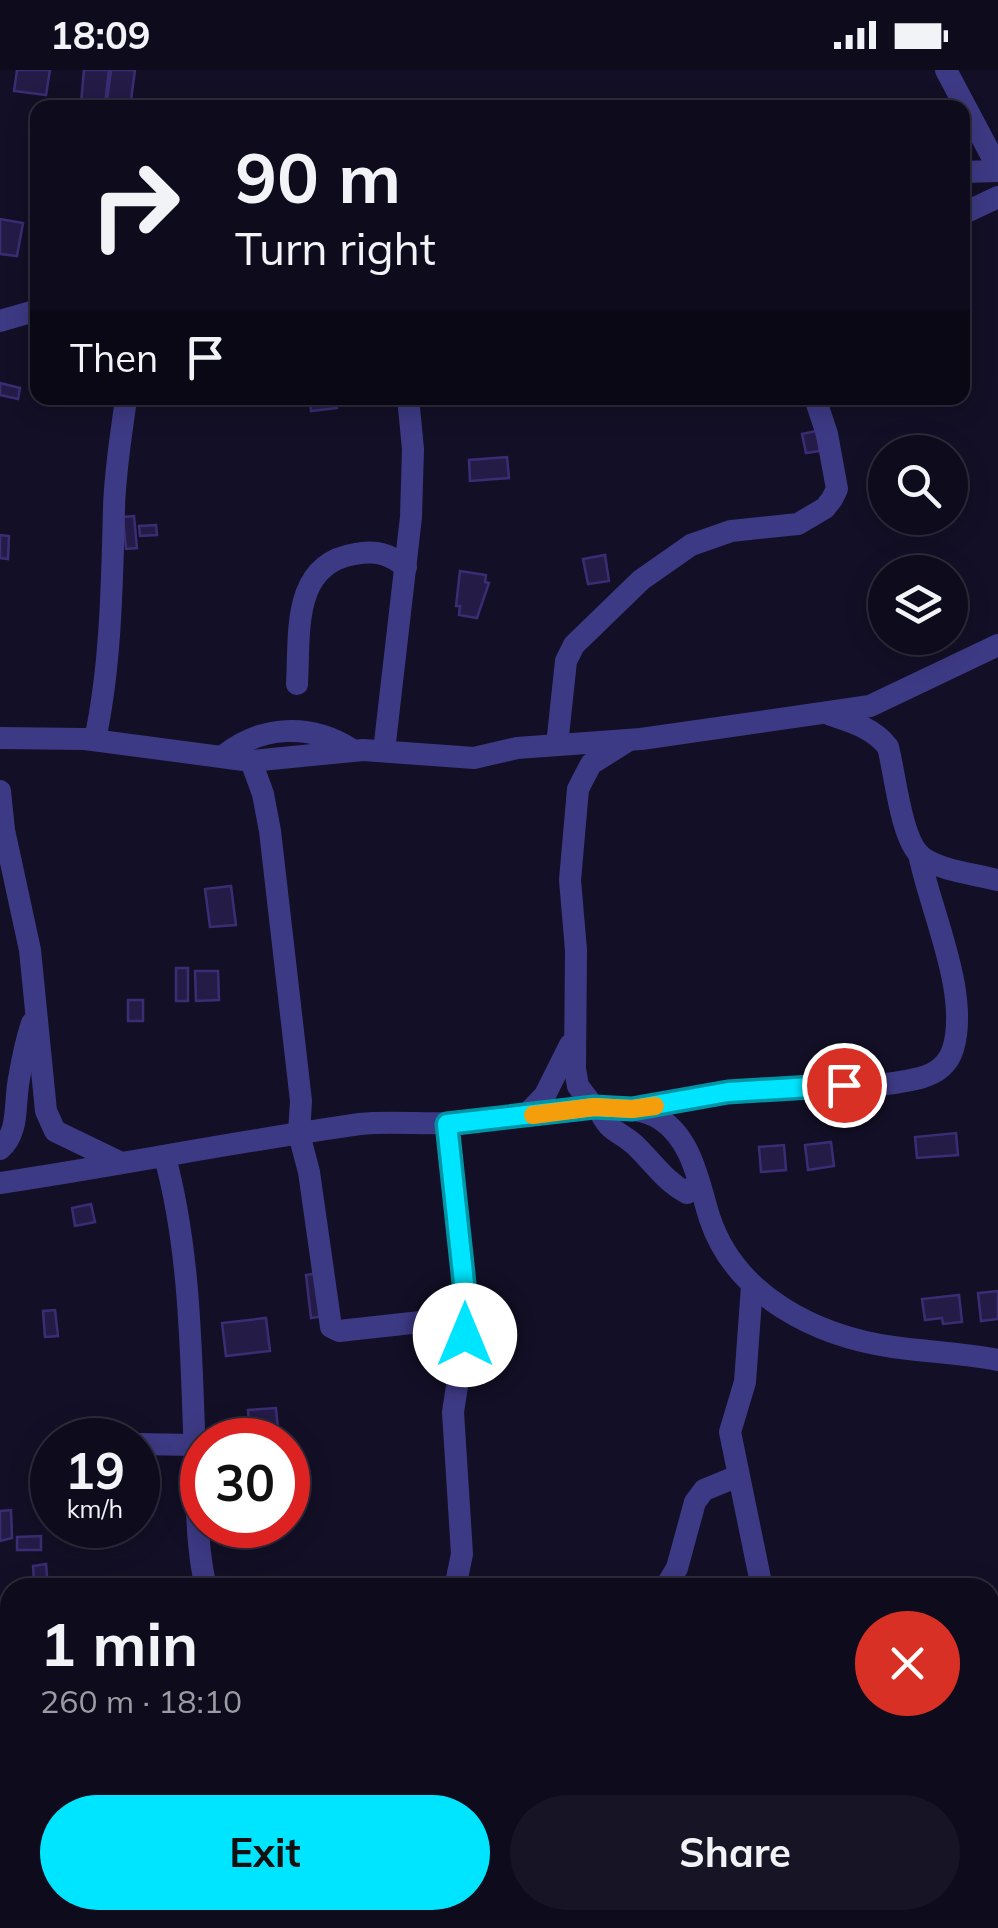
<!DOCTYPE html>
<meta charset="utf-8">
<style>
body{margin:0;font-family:Mulish,sans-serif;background:#171425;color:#f1f3f6;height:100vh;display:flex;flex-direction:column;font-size:38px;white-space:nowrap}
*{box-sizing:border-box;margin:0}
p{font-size:32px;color:#9b9ba3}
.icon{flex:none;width:55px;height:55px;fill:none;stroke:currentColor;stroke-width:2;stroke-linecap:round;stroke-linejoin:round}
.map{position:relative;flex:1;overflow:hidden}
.details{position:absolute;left:0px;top:1508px;width:1000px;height:352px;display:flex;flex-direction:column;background:#0e0b1c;border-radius:30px 30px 0 0;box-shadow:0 5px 25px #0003,0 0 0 2px #2e2b3b}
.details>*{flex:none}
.hud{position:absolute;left:30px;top:30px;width:940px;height:305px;border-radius:20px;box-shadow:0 5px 25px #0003,0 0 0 2px #2e2b3b;background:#0e0b1c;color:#f1f3f6;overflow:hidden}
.fabs{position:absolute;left:868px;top:365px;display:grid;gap:20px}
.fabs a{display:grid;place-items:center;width:100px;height:100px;border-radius:50%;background:#0e0b1c;box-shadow:0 5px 25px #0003,0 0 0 2px #2e2b3b;font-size:50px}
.speed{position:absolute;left:30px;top:1348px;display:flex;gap:20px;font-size:50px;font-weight:700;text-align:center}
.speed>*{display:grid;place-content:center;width:130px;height:130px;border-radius:50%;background:#0e0b1c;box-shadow:0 5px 25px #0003,0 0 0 2px #2e2b3b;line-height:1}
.speed small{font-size:25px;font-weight:400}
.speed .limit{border:15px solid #d22;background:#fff;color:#111}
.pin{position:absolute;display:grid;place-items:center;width:85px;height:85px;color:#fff;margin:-42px;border:5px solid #fff;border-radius:50%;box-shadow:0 2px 10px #0007}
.me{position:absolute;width:110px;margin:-55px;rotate:0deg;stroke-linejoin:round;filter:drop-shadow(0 0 8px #0008)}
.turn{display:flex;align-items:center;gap:35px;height:210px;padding:0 40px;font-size:45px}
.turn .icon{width:130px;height:130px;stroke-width:2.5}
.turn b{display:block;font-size:70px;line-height:85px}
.then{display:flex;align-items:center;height:95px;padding:0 40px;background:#0003;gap:20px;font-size:38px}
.round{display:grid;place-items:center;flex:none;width:105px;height:105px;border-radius:52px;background:#171425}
.head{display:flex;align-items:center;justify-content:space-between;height:170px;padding:0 40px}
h1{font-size:60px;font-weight:700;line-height:75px}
.primary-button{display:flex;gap:20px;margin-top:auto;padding:20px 40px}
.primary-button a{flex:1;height:115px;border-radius:60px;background:#00e5ff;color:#111;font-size:40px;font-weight:700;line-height:115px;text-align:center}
.primary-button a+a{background:#171425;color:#f1f3f6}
.status{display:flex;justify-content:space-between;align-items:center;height:70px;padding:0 50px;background:#0e0b1c;direction:ltr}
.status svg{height:28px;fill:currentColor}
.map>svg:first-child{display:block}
.building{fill:#241b47;stroke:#3b2d73;stroke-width:2.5}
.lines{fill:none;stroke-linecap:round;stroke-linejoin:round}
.minor{stroke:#3d3a85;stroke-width:22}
.route-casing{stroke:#0095a6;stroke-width:25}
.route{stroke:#00e5ff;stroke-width:18}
.slow{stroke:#f59e0b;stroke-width:18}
</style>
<div class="status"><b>18:09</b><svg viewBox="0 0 49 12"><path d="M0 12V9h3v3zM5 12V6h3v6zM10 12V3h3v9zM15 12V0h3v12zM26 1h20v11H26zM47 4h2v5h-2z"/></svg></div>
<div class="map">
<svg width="998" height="1858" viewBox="0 0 998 1858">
<rect width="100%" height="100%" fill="#130f26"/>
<g class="building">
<path d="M 17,0 L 50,0 L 46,25 L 14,21 Z"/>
<path d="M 84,0 L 109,0 L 105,35 L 81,33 Z"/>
<path d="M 111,0 L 135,0 L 130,38 L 106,37 Z"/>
<path d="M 0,149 L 23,153 L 17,186 L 0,184 Z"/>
<path d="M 0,313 L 20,318 L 18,329 L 0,325 Z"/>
<path d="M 336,328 L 337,338 L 311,341 L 310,331 Z"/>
<path d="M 816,361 L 820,381 L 806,383 L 802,364 Z"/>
<path d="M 507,387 L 509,408 L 470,411 L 469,390 Z"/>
<path d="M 134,446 L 137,478 L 126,479 L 123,447 Z"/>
<path d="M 156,455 L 157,465 L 140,466 L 139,456 Z"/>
<path d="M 0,465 L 9,466 L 8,489 L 0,488 Z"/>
<path d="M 605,485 L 609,511 L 588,514 L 583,489 Z"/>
<path d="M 460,501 L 486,505 L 485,512 L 489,513 L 477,548 L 459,545 L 460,536 L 456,536 Z"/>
<path d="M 231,816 L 236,855 L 210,857 L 205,819 Z"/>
<rect x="176" y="898" width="12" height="33"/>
<path d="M 195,901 L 218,901 L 219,930 L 196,931 Z"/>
<rect x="128" y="930" width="15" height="21"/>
<path d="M 956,1063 L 958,1085 L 917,1088 L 915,1067 Z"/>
<path d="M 831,1072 L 834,1096 L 808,1100 L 805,1075 Z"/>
<path d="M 784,1075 L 786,1100 L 761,1102 L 759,1077 Z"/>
<path d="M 91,1134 L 95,1152 L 75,1156 L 72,1138 Z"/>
<path d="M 319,1203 L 324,1246 L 311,1248 L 306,1205 Z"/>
<path d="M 998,1221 L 998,1249 L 981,1251 L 978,1223 Z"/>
<path d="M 959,1225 L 962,1252 L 943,1254 L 942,1248 L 925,1250 L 922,1229 Z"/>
<path d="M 55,1240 L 58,1266 L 45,1267 L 43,1241 Z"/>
<path d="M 266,1248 L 270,1281 L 226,1286 L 222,1253 Z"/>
<path d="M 276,1338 L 279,1370 L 250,1370 L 248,1340 Z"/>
<path d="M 87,1358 L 88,1370 L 71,1370 L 70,1359 Z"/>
<path d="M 11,1440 L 12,1468 L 0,1471 L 0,1441 Z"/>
<path d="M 41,1466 L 41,1480 L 17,1480 L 17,1467 Z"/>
<path d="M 46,1494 L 48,1518 L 26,1518 L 25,1512 L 34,1511 L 33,1496 Z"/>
</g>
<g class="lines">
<g class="minor">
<path d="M 946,0 L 998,98"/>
<path d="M 962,102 L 998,101"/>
<path d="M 962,144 L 998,127"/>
<path d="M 0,251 L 38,240"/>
<path d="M 297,614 C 300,564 291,494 355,484 C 377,480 389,484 406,497"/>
<path d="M 831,645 C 852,652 873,658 888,677 C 895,703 901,771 922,787 C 941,801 975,804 997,810"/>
<path d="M 0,668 L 85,669 L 251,691 L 363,680 L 474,688 L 517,678 L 641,669 L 870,636 L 998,575"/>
<path d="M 95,670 C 111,594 112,515 114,438 C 115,401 121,366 126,329"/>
<path d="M 557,675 L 566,591 L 574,575 L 641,510 L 691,475 L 731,461 L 798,454 L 825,438 L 832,429 L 837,419 L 827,364 L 815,328"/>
<path d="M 384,681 L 411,447 L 413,379 L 408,328"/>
<path d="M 223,686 C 261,655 310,653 351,679"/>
<path d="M 251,691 L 263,724 L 270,761 L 301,1031 L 299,1064 L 309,1102 L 331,1257 L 339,1261 L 466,1247"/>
<path d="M 0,721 L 4,760 L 30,880 L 46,1041 L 55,1061 L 119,1092"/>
<path d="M 594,1037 L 578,1016 L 575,999 L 576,880 L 570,810 L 578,719 L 591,694 L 626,672"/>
<path d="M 598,1037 C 609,1065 621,1060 638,1078 C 654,1094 666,1112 687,1123 L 698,1112"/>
<path d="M 637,1038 C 678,1033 717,1022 758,1019 C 811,1015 868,1021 920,1008 C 935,1004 948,995 953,979 C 970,923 930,840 919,784"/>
<path d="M 525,1046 L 545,1025 L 570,975"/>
<path d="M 447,1054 L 465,1230 L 465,1265 L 453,1342 L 462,1484 L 455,1518"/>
<path d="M 0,1079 C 20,1062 14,1033 19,1009 C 22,991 26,971 32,953"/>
<path d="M 165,1087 C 191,1184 191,1287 195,1387 C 197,1430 196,1475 206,1518"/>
<path d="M 0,1113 C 120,1095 239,1071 360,1054 C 395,1050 431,1056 466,1052 C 513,1047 622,1024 660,1049 C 693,1070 699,1115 710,1149 C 736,1226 816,1266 893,1277 C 928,1282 963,1283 998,1290"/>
<path d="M 752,1216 L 745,1312 L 730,1362 L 762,1518"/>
<path d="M 97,1370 L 98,1370"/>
<path d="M 138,1374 L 194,1375"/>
<path d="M 665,1518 L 677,1498 L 695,1432 L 704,1420 L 738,1406"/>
<path d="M 0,1586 L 10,1586"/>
<path d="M 0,1674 L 10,1689"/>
<path d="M 0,1831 L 10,1840"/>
<path d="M 21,1850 L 31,1858"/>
<path d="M 104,1850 L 110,1858"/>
<path d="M 297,1850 L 298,1858"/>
<path d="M 956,1850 L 958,1858"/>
<path d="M 568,1858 L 583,1858"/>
<path d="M 636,1858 L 638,1850"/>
</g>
</g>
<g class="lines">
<defs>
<path id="route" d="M 465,1265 L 464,1213 L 447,1054 L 594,1037 L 632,1039 L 728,1022 L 844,1015"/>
</defs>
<use href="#route" class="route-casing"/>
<use href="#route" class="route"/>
<path class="slow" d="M 533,1045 L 594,1037 L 632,1039 L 655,1036"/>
</g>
</svg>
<div class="fabs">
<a><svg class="icon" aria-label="search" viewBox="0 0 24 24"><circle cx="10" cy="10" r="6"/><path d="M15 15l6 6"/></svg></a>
<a><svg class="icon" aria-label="layers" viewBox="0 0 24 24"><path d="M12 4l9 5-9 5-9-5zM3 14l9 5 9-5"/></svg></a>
</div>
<div class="speed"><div>19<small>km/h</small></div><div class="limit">30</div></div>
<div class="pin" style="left:844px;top:1015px;background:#d93025"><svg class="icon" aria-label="arrive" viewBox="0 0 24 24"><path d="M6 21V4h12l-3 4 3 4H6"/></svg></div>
<svg class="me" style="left:465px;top:1265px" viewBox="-20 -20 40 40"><circle r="19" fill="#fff"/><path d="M0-13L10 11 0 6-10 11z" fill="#00e5ff"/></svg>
<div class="hud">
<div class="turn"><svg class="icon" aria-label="right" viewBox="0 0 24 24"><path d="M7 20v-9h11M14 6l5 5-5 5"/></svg><div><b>90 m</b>Turn right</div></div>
<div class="then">Then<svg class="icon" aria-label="arrive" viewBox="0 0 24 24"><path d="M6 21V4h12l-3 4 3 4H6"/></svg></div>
</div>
<section class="details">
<div class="head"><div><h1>1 min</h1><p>260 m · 18:10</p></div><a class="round" style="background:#d93025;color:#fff"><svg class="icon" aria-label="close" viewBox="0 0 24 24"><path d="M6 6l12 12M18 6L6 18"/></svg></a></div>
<div class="primary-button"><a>Exit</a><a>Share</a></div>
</section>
</div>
